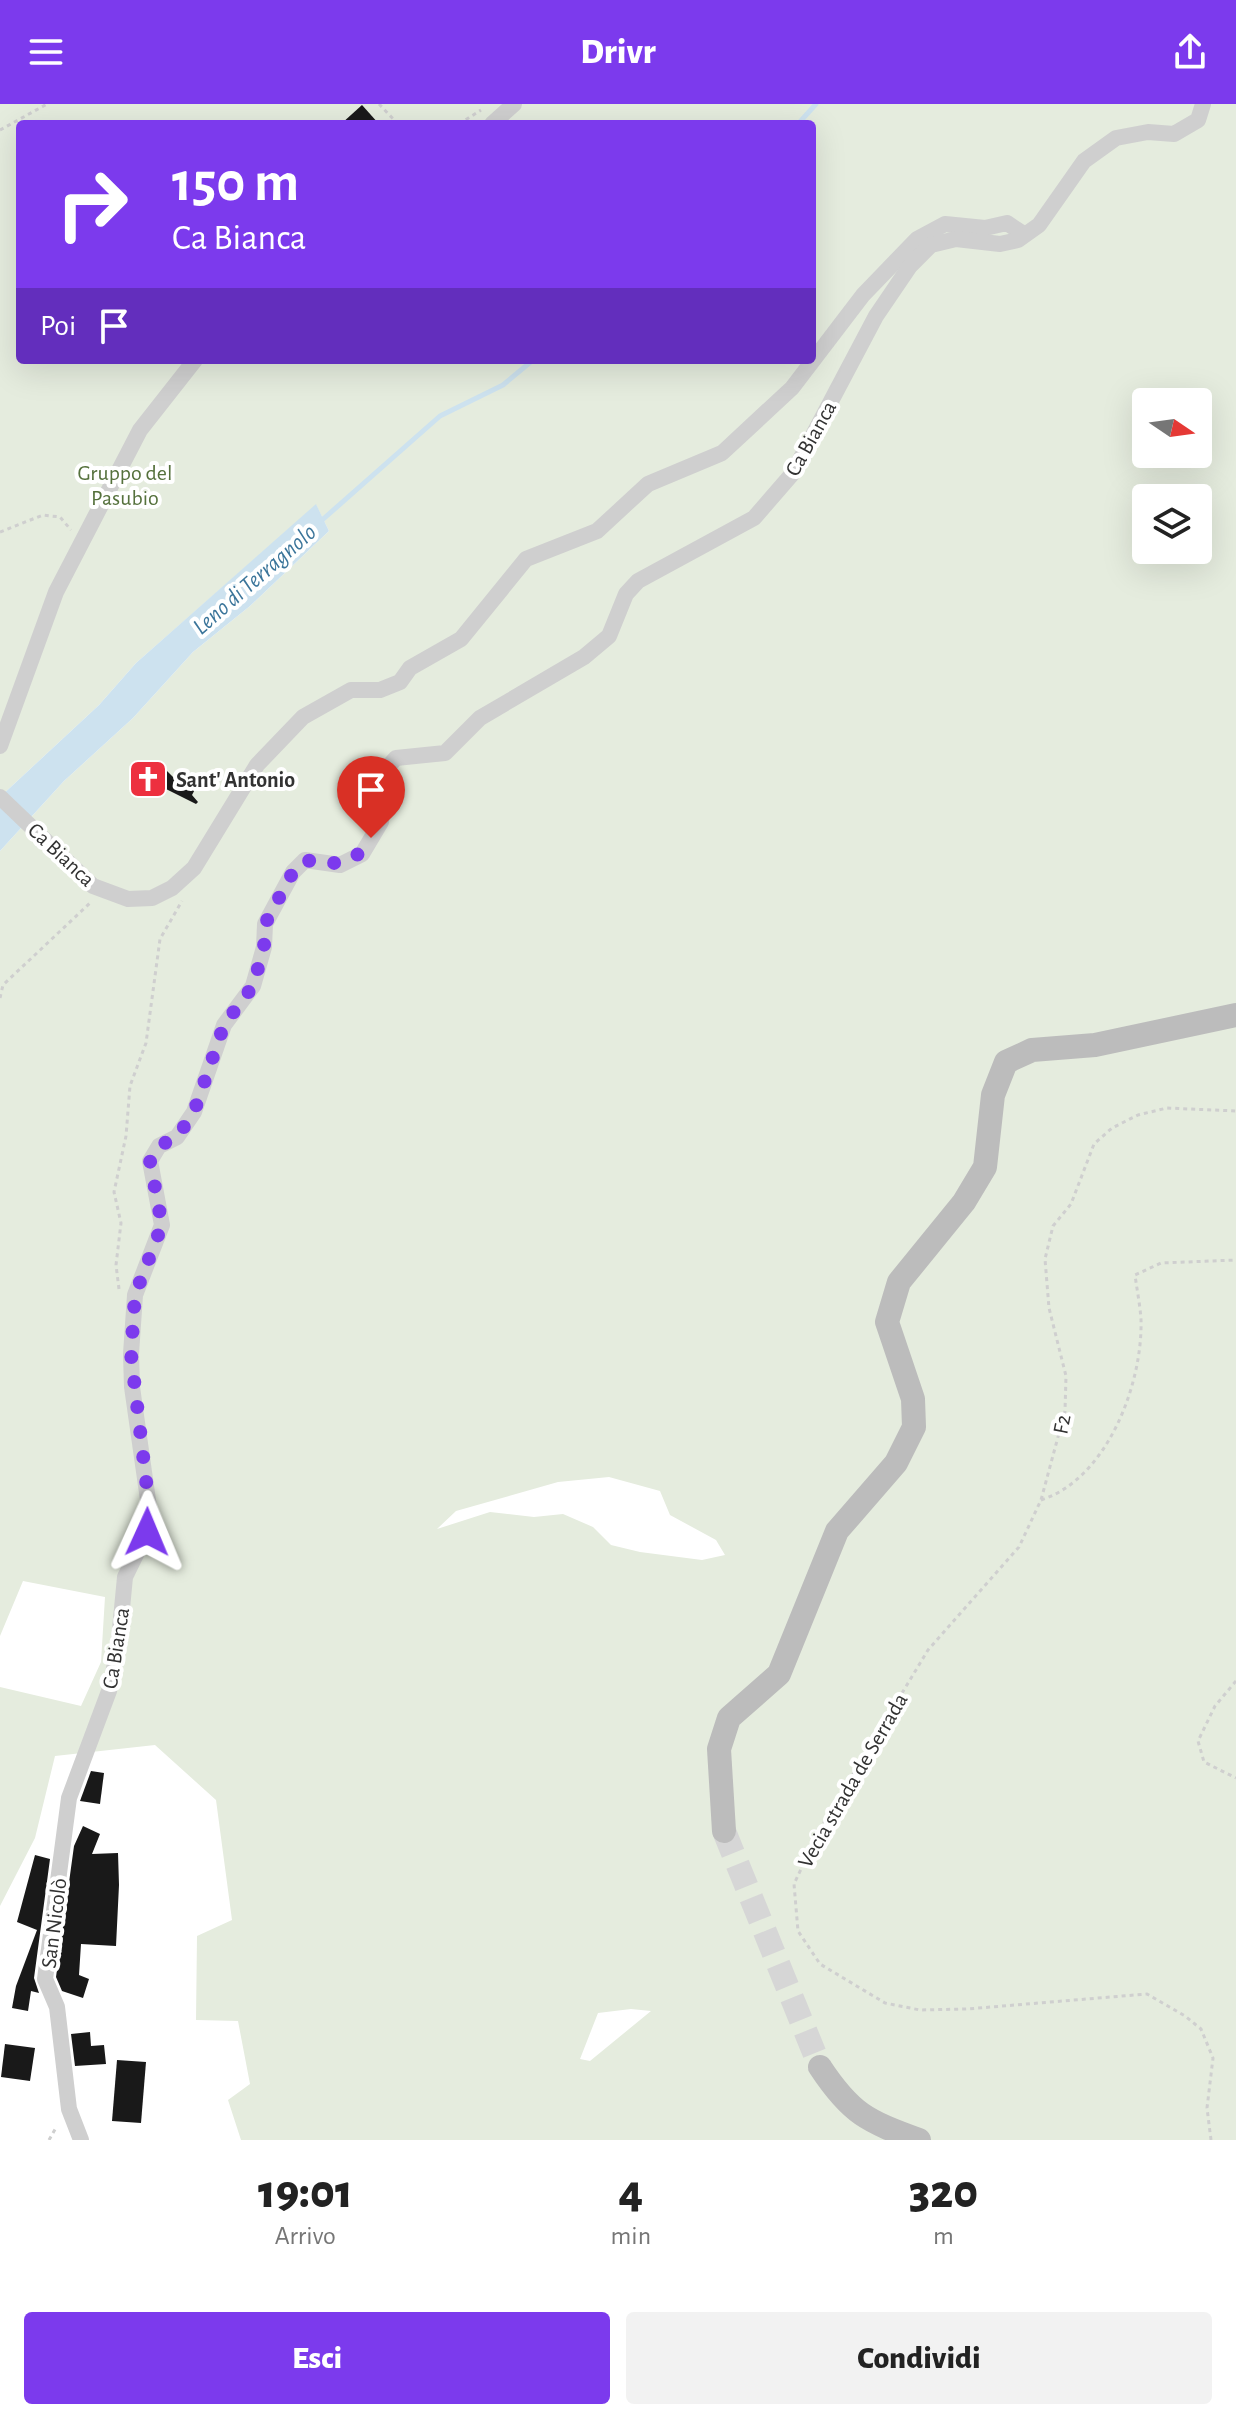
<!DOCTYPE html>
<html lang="it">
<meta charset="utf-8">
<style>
body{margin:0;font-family:"Alegreya Sans",sans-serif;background:#f2f2f2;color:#222;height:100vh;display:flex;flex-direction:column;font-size:30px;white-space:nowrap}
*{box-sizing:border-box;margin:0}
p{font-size:26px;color:#767676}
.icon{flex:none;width:44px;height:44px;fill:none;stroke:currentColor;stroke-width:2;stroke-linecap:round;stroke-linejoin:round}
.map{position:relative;height:2036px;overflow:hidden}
.sheet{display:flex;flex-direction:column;background:#fff;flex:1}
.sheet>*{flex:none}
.guide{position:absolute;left:16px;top:16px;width:800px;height:244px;border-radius:8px;box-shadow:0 8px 32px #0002;background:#7c3aed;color:#fff;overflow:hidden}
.needle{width:52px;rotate:103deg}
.fabs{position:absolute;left:1132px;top:284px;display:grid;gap:16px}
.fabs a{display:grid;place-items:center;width:80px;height:80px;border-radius:8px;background:#fff;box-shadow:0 8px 32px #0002;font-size:40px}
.pin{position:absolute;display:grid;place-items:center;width:68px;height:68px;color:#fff;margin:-82px -34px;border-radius:50% 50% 50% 0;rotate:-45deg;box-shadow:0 0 8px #0007}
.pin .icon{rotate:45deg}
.me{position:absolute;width:88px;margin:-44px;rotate:1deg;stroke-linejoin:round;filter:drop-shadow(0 0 6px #0008)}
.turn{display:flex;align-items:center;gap:28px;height:168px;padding:0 24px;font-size:36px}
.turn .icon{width:104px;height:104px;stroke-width:2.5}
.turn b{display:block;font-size:56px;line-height:68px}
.then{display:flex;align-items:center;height:76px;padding:0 24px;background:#0003;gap:16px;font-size:30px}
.eta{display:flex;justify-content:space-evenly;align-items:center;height:136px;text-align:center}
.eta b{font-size:48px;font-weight:800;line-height:56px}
.primary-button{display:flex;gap:16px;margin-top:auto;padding:16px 24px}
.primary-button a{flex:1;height:92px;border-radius:8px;background:#7c3aed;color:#fff;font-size:32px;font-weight:800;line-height:92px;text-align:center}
.primary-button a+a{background:#f2f2f2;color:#222}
header{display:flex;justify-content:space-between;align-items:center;height:104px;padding:0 24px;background:#7c3aed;color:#fff;font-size:36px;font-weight:800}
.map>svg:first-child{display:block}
.green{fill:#e5ecde;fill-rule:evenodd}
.water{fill:#cde2ef}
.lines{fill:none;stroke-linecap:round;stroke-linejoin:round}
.stream{stroke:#cde2ef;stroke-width:5}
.building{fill:#191919}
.secondary-tunnel{stroke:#d6d6d6;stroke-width:24;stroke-dasharray:24 12;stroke-linecap:butt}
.path{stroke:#cfcfcf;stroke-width:3;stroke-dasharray:4 4;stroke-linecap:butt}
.street{stroke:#cfcfcf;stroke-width:16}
.secondary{stroke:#bcbcbc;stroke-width:24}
.route{stroke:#7c3aed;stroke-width:14;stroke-dasharray:0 25.2}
.labels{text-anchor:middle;stroke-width:8;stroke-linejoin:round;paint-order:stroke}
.street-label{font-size:22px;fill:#323232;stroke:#fff}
.park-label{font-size:22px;fill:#55713c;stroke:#fff}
.poi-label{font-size:22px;font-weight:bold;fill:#323232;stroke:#fff;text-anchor:start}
.water-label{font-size:24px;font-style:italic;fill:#3b759a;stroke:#fff}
</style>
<header><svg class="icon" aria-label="menu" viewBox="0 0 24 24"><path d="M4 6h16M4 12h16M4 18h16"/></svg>Drivr<svg class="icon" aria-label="share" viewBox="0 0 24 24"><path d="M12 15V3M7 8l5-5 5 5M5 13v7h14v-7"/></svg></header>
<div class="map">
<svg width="1236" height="2036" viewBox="0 0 1236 2036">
<rect width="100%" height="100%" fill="#fff"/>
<path class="green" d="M 0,0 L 1236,0 L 1236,2036 L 241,2036 L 228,1996 L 250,1980 L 238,1917 L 196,1916 L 197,1832 L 232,1816 L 216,1696 L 155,1641 L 55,1652 L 35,1734 L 0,1802 L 0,1583 L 81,1602 L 101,1558 L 105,1493 L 23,1477 L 0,1532 L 0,747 L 64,677 L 133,614 L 193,548 L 250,502 L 329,427 L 316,401 L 136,559 L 99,601 L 0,693 ZM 20,20 L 812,20 L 812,256 L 20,256 ZM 1146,298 L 1198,298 L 1198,350 L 1146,350 ZM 1146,394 L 1198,394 L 1198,446 L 1146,446 ZM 609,1373 L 660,1387 L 670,1411 L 716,1436 L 725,1451 L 702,1456 L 640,1448 L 611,1441 L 593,1423 L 563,1410 L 534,1413 L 490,1408 L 437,1425 L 456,1407 L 558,1378 ZM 631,1905 L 651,1907 L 590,1957 L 580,1955 L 598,1909 Z"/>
<path class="water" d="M 316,400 L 329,427 L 250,502 L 193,548 L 133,614 L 64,677 L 0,747 L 0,693 L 99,601 L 136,559 Z"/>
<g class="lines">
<g class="stream">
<path d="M 798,20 L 816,0"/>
<path d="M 321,417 L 440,312 L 503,281 L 533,256"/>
</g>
</g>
<g class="building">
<path d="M 362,1 L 379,20 L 341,20 Z"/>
<path d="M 158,658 L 177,677 L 183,665 L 201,674 L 192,691 L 198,698 L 196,700 L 156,680 L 148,690 L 134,678 L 149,659 Z"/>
<path d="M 91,1667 L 104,1669 L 100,1700 L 80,1697 Z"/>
<path d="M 83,1722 L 100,1730 L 92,1750 L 118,1749 L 119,1781 L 116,1842 L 81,1840 L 79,1871 L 89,1875 L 83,1894 L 62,1887 L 56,1873 L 74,1742 Z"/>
<path d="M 35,1751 L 50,1755 L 34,1874 L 39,1889 L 31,1887 L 28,1907 L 12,1904 L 16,1882 L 37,1826 L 17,1818 Z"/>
<path d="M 90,1928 L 91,1942 L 104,1941 L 106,1960 L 75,1962 L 71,1930 Z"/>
<path d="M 5,1940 L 35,1944 L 30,1977 L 1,1973 Z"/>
<path d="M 117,1956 L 146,1958 L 141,2019 L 112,2017 Z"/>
</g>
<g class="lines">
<path class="secondary-tunnel" d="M 724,1727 L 820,1963"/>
<g class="path">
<path d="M 379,0 L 398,20"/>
<path d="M 459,20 L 481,6"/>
<path d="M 0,26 L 47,0"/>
<path d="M 0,428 L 43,411 L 60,413 L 71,426"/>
<path d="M 0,894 L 3,881 L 91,798"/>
<path d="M 119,1185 L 116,1161 L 121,1119 L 114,1088 L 126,1032 L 130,982 L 146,939 L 160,835 L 182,797"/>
<path d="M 1041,1396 C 1107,1375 1143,1280 1141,1215 C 1140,1201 1137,1186 1135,1171 L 1161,1159 L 1236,1156"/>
<path d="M 1236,1577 L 1215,1602 L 1198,1637 L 1204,1658 L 1236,1674"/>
<path d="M 49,2036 L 57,2022"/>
<path d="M 1211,2036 L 1207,2004 L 1213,1954 L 1201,1925 L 1185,1912 L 1147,1890 L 967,1905 L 920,1906 L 885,1899 L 820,1860 L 798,1827 L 794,1780 L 820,1725 L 928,1546 L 1019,1443 L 1041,1396 L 1065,1307 L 1066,1272 L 1049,1204 L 1045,1155 L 1053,1122 L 1071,1100 L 1094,1040 L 1112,1024 L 1138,1011 L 1167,1004 L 1236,1007"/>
</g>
<g class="street">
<path d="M 492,20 L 514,0"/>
<path d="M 0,642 L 56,488 L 140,326 L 195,256"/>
<path d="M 0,693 L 93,782 L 128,795 L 152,794 L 172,784 L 194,764 L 257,661 L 303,613 L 351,586 L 380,586 L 400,578 L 410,564 L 461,535 L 526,455 L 597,427 L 648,380 L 722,349 L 792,284 L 863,191 L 917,135 L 945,120 L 985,124 L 1007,119 L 1022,129"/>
<path d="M 81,2036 L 69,2005 L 57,1903 L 45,1875 L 69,1694 L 109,1587 L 118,1546 L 125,1473 L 147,1428 L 150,1410 L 132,1283 L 131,1250 L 135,1191 L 162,1121 L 150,1057 L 159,1042 L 177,1033 L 194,1008 L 224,921 L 253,882 L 264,843 L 265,820 L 293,768 L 305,756 L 340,761 L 362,750 L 381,718 L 384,667 L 396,654 L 445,649 L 480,614 L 584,553 L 609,532 L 626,490 L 638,477 L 754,414 L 793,369 L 876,212 L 910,162 L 931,141 L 956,135 L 1000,140 L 1018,136 L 1039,121 L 1084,57 L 1116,34 L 1148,28 L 1174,30 L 1198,16 L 1203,0"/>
</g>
<g class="secondary">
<path d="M 724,1727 L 719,1645 L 729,1614 L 779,1570 L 837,1427 L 896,1359 L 914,1323 L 913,1295 L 887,1218 L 899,1178 L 964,1098 L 985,1063 L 993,991 L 1006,958 L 1032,946 L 1095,941 L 1236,911"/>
<path d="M 820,1963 C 851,2010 867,2017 919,2036"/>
</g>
</g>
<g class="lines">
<path class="route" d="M 147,1428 L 150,1410 L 131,1250 L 135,1191 L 162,1121 L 150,1057 L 159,1042 L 177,1033 L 194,1008 L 224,921 L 253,882 L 264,843 L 265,820 L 293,768 L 305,756 C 335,761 354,763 371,734"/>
</g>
<defs>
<symbol id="church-square" viewBox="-11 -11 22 22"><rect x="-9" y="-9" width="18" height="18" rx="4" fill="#ed303f" stroke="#fff"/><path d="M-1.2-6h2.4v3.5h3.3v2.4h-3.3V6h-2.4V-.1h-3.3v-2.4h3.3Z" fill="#fff"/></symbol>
</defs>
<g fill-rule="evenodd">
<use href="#church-square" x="126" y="653" width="44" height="44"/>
</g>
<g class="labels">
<g class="street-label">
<text transform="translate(810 334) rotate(-61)" y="8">Ca Bianca</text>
<text transform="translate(62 750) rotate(43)" y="8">Ca Bianca</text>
<text transform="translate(1061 1320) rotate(-79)" y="8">F2</text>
<text transform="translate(115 1544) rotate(-81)" y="8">Ca Bianca</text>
<text transform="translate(852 1676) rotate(-60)" y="8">Vecia strada de Serrada</text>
<text transform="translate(53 1819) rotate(-83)" y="8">San Nicolò</text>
</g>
<g class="park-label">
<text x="125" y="376">Gruppo del<tspan x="125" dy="25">Pasubio</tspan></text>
</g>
<g class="poi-label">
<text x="176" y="683">Sant' Antonio</text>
</g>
<g class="water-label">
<text transform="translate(254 475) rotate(-41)" y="8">Leno di Terragnolo</text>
</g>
</g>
</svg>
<div class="fabs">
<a><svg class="needle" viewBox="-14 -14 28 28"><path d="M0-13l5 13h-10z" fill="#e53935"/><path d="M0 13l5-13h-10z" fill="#767676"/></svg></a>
<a><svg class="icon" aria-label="layers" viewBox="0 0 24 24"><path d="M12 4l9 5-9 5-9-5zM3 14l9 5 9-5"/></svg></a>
</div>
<div class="pin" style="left:371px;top:734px;background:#d93025"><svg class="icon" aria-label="arrive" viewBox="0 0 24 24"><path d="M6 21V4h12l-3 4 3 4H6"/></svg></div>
<svg class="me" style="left:147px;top:1428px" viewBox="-20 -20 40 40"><path d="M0-17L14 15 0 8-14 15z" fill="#7c3aed" stroke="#fff" stroke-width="4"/></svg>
<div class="guide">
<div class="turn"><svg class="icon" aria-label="right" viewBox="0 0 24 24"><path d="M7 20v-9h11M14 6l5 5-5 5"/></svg><div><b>150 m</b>Ca Bianca</div></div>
<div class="then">Poi<svg class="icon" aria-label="arrive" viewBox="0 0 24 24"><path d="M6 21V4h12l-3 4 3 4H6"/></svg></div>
</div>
</div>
<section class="sheet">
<div class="eta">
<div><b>19:01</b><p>Arrivo</p></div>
<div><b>4</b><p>min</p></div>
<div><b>320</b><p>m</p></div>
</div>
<div class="primary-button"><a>Esci</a><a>Condividi</a></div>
</section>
